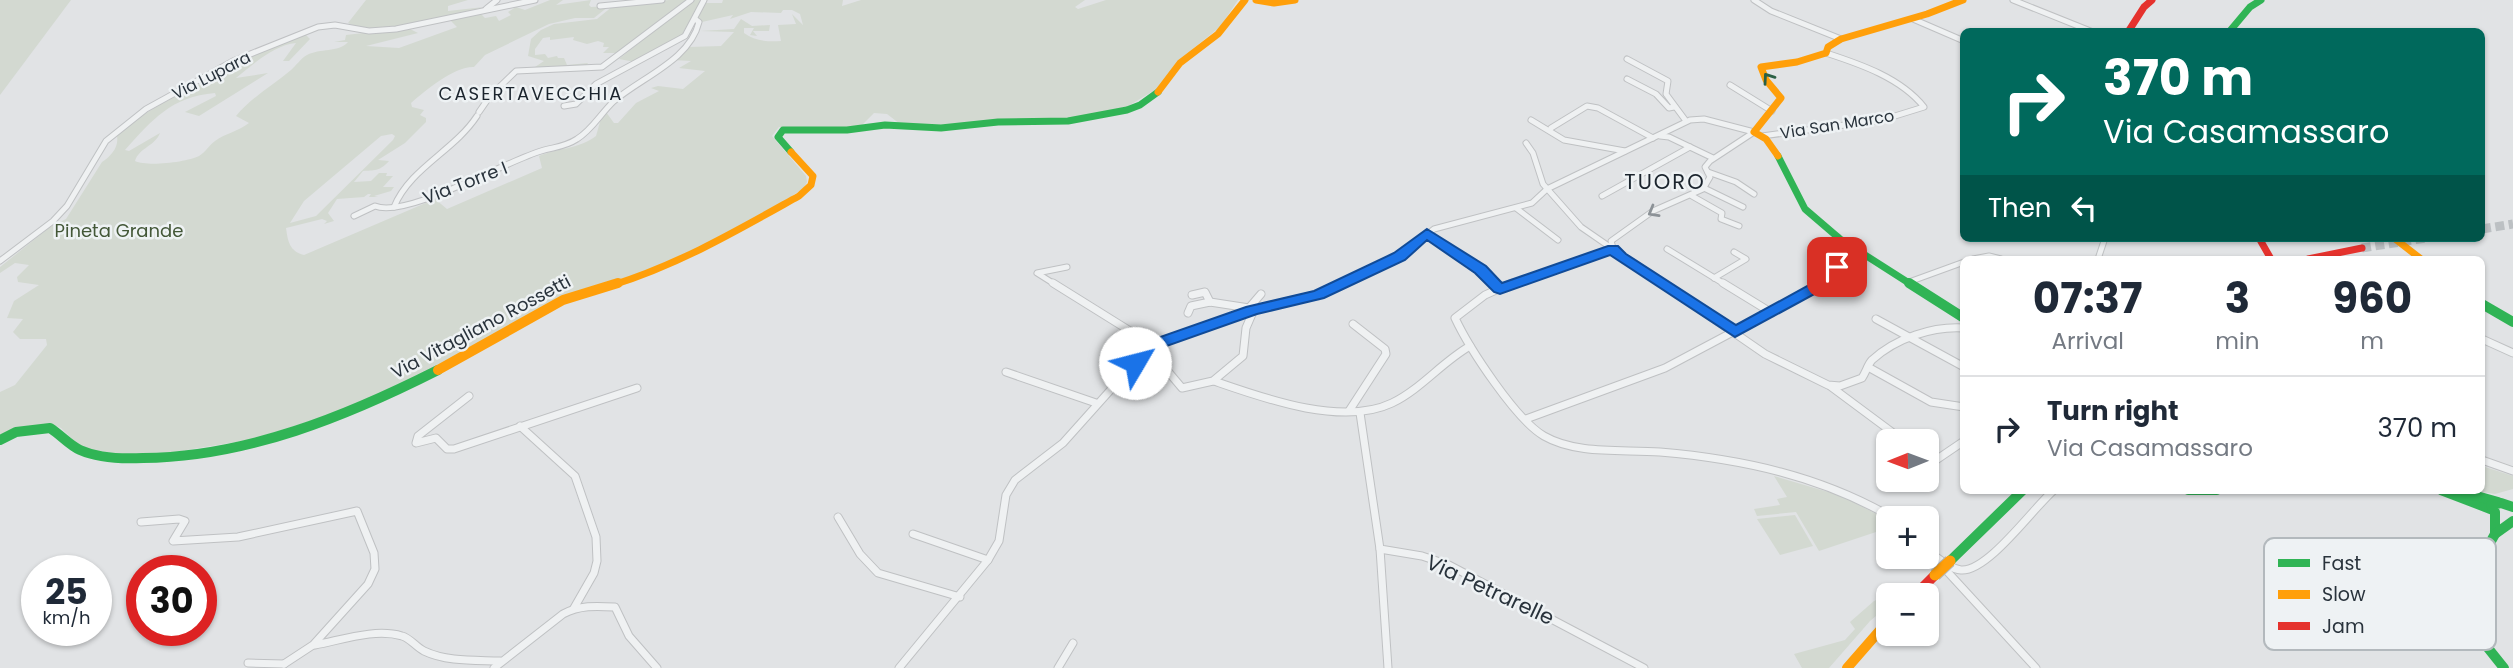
<!DOCTYPE html>
<meta charset="utf-8">
<style>
body{margin:0;font-family:Poppins,sans-serif;background:#f2f2f3;color:#1f2937;height:100vh;display:flex;flex-direction:column;font-size:26px;white-space:nowrap}
*{box-sizing:border-box;margin:0}
p{font-size:23px;color:#747a83}
.icon{flex:none;width:38px;height:38px;fill:none;stroke:currentColor;stroke-width:2;stroke-linecap:round;stroke-linejoin:round}
.map{position:relative;flex:1;overflow:hidden}
.drawer{position:absolute;left:1960px;top:256px;width:525px;height:238px;display:flex;flex-direction:column;background:#fff;border-radius:10px;box-shadow:0 2px 5px #0004}
.drawer>*{flex:none}
.top-card{position:absolute;left:1960px;top:28px;width:525px;height:214px;border-radius:10px;box-shadow:0 2px 5px #0004;background:#00695c;color:#fff;overflow:hidden}
.needle{width:46px;rotate:269deg}
.fabs{position:absolute;left:1876px;top:429px;display:grid;gap:14px}
.fabs a{display:grid;place-items:center;width:63px;height:63px;border-radius:10px;background:#fff;box-shadow:0 2px 5px #0004;font-size:35px}
.speed{position:absolute;left:21px;top:555px;display:flex;gap:14px;font-size:35px;font-weight:700;text-align:center}
.speed>*{display:grid;place-content:center;width:91px;height:91px;border-radius:50%;background:#fff;box-shadow:0 2px 5px #0004;line-height:1}
.speed small{font-size:18px;font-weight:400}
.speed .limit{border:10px solid #d22;background:#fff;color:#111}
.pin{position:absolute;display:grid;place-items:center;width:60px;height:60px;color:#fff;margin:-30px;border-radius:14px;box-shadow:0 4px 10px #0006}
.me{position:absolute;width:77px;margin:-38px;rotate:53deg;stroke-linejoin:round;filter:drop-shadow(0 0 5px #0008)}
.turn{display:flex;align-items:center;gap:24px;height:147px;padding:0 28px;font-size:32px}
.turn .icon{width:91px;height:91px;stroke-width:2.5}
.turn b{display:block;font-size:49px;line-height:60px}
.then{display:flex;align-items:center;height:66px;padding:0 28px;background:#0003;gap:14px;font-size:26px}
.eta{display:flex;justify-content:space-evenly;align-items:center;height:119px;text-align:center}
.eta b{font-size:42px;font-weight:700;line-height:49px}
ul{padding:0;list-style:none}
li{display:flex;align-items:center;gap:21px;height:105px;padding:0 28px;border-top:2px solid #e0e1e3}
li div{flex:1}
li b{display:block;font-size:26px}
li em{font-style:normal}
.map>svg:first-child{display:block}
.green{fill:#d3d9d1;fill-rule:evenodd}
.lines{fill:none;stroke-linecap:round;stroke-linejoin:round}
.highway-tunnel{stroke:#bcc0c3;stroke-width:9;stroke-dasharray:9 4.5;stroke-linecap:butt}
.street-far1-casing{stroke:#bfc1c3;stroke-width:7}
.street-casing{stroke:#bfc1c3;stroke-width:9}
.street-far1{stroke:#eff1f2;stroke-width:5}
.street{stroke:#eff1f2;stroke-width:7}
.fast-far1{stroke:#30b455;stroke-width:7}
.fast{stroke:#30b455;stroke-width:10}
.slow-far1{stroke:#ff9f0a;stroke-width:7}
.slow{stroke:#ff9f0a;stroke-width:10}
.jam-far1{stroke:#e5322d;stroke-width:7}
.jam{stroke:#e5322d;stroke-width:10}
.slow-bridge-casing{stroke:#b3b6b9;stroke-width:13;stroke-linecap:butt}
.slow-bridge{stroke:#ff9f0a;stroke-width:11}
.oneway{stroke:#2b6045}
.oneway2{stroke:#8c9297}
.route{fill:#1a73e8;stroke:#114b97;stroke-width:2}
.labels{text-anchor:middle;stroke-width:5;stroke-linejoin:round;paint-order:stroke}
.far-street-label{font-size:16px;fill:#29333c;stroke:#eef2f4}
.far-quarter-label{font-size:18px;letter-spacing:2px;fill:#1b242d;stroke:#eef2f4}
.street-label{font-size:18px;fill:#29333c;stroke:#eef2f4}
.park-label{font-size:18px;fill:#435737;stroke:#eef2f4}
.quarter-label{font-size:21px;letter-spacing:2px;fill:#1b242d;stroke:#eef2f4}
.near-street-label{font-size:21px;fill:#29333c;stroke:#eef2f4}
.key{fill:#eef2f4;stroke:#b3b9bd;stroke-width:2}
.key-label{font-size:19px;fill:#29333c}
</style>
<div class="map">
<svg width="2513" height="668" viewBox="0 0 2513 668">
<rect width="100%" height="100%" fill="#e1e3e5"/>
<g class="green">
<path d="M 0,0 L 71,0 L 0,95 Z"/>
<path d="M 366,0 L 468,0 L 448,6 L 448,11 L 484,7 C 447,16 384,41 348,23 Z"/>
<path d="M 550,0 L 563,0 L 556,5 L 591,0 L 589,5 L 591,7 L 609,6 L 594,18 L 575,18 L 549,24 L 485,55 L 474,67 C 455,66 426,90 411,103 L 412,107 L 424,110 L 420,115 L 426,118 L 426,122 L 405,143 L 378,160 L 389,161 C 379,172 374,170 363,171 L 354,182 L 371,181 L 379,173 L 387,173 L 386,176 L 393,176 L 383,187 L 394,187 L 391,191 L 374,196 L 378,197 L 369,197 L 371,194 L 368,194 L 364,197 L 337,199 L 328,213 L 334,221 L 324,224 L 327,221 L 322,219 L 286,228 C 288,241 289,251 304,255 L 435,199 L 447,209 L 542,168 L 539,156 C 558,148 579,149 596,136 L 602,115 L 606,112 L 614,123 L 618,123 L 636,103 L 659,91 L 651,88 L 658,86 L 683,89 L 705,71 L 679,68 L 691,61 L 672,60 L 689,47 L 721,46 L 734,32 L 700,31 L 734,29 L 741,19 L 752,26 L 770,25 L 769,31 L 753,31 L 757,36 L 750,35 L 754,28 L 744,28 L 744,33 C 755,41 768,42 781,41 L 778,25 L 796,24 L 792,14 L 803,25 L 800,14 L 792,10 L 783,10 L 781,13 L 751,12 L 730,19 L 733,15 L 702,22 L 698,19 L 705,3 L 722,3 L 723,0 L 843,0 L 842,6 L 861,0 L 1085,0 L 1075,7 L 1078,9 L 1106,0 L 1238,0 L 1220,27 L 1180,59 L 1158,88 L 1125,108 L 1074,118 L 938,127 L 900,124 L 887,114 L 874,113 L 860,127 L 779,127 L 772,136 L 806,176 L 807,182 L 804,188 L 769,211 L 690,253 L 646,272 L 576,292 L 374,401 L 249,440 L 149,456 L 91,451 L 76,443 L 61,428 L 51,424 L 0,436 L 0,392 L 15,385 L 47,345 L 46,339 L 20,339 L 13,332 L 23,319 L 7,318 L 14,301 L 39,285 L 18,282 L 17,277 L 29,265 L 15,263 L 0,273 L 0,267 L 50,227 L 66,219 L 102,162 C 111,156 119,147 117,136 C 141,114 168,99 196,84 C 215,88 228,69 243,60 C 261,48 285,42 305,34 L 310,39 L 289,61 L 283,61 L 296,43 C 274,45 252,65 236,78 L 268,73 L 199,116 L 185,112 L 216,96 L 215,93 C 171,97 153,119 125,150 L 129,151 L 160,133 C 155,146 139,148 135,161 C 148,167 187,162 199,156 C 206,152 209,145 215,141 C 226,133 237,132 249,123 L 236,116 C 252,97 272,86 291,70 C 297,65 300,59 307,55 C 320,48 338,53 348,42 L 334,42 L 345,40 L 346,35 L 408,28 L 418,33 L 366,46 L 399,48 L 457,27 L 448,18 L 478,11 L 485,18 L 496,16 L 499,21 L 511,15 L 508,12 L 516,7 L 525,10 ZM 392,134 L 395,136 L 393,140 L 316,216 L 290,223 L 304,201 L 381,136 Z"/>
<path d="M 669,0 L 689,0 L 617,53 L 603,53 L 609,47 L 603,47 L 604,43 L 598,41 L 587,44 L 573,40 L 574,37 L 550,40 L 550,37 L 543,38 L 535,49 L 535,55 L 545,54 L 548,58 L 557,56 L 558,58 L 564,58 L 567,65 L 588,63 L 586,66 L 535,67 L 544,61 L 528,56 L 531,39 L 541,30 L 554,24 L 597,19 L 613,6 Z"/>
<path d="M 692,0 L 701,0 L 691,25 L 681,36 L 635,62 L 619,59 Z"/>
<path d="M 2482,466 L 2513,476 L 2513,489 L 2495,494 L 2469,490 L 2482,490 Z"/>
<path d="M 1774,476 L 1842,496 L 1888,520 L 1888,528 L 1819,551 L 1796,512 L 1757,516 L 1754,509 L 1780,505 L 1777,499 L 1787,497 Z"/>
<path d="M 1795,515 L 1813,546 L 1780,555 L 1757,519 Z"/>
<path d="M 1888,595 L 1888,606 L 1870,621 L 1829,668 L 1802,668 L 1794,654 L 1845,640 L 1855,629 L 1850,622 L 1874,601 Z"/>
</g>
<g class="lines">
<g class="highway-tunnel">
<path d="M 2482,229 L 2513,224"/>
<path d="M 2362,248 L 2426,238"/>
</g>
<defs>
<g id="street-far1">
<path d="M 1754,0 L 1771,11 L 1841,39"/>
<path d="M 2013,0 L 2093,32"/>
<path d="M 600,6 L 662,0"/>
<path d="M 486,9 L 497,0"/>
<path d="M 1913,19 L 1964,41"/>
<path d="M 1627,59 L 1668,81 L 1666,94 L 1686,121"/>
<path d="M 1627,79 L 1656,94 L 1669,108 L 1674,107"/>
<path d="M 1730,85 L 1772,111"/>
<path d="M 490,96 L 516,71 L 602,67 L 691,0"/>
<path d="M 564,106 L 576,104 L 596,84 L 685,36 L 704,0"/>
<path d="M 479,112 L 488,99"/>
<path d="M 1531,120 L 1564,140 L 1625,151"/>
<path d="M 1551,128 L 1587,106 L 1598,108 L 1653,138"/>
<path d="M 1660,136 L 1669,137 L 1713,158"/>
<path d="M 1762,136 L 1882,120 L 1924,107 C 1901,78 1860,64 1826,53"/>
<path d="M 1526,143 L 1533,153 L 1543,184 L 1581,227 L 1665,285"/>
<path d="M 1708,172 L 1736,182 L 1754,194"/>
<path d="M 1704,188 L 1743,207"/>
<path d="M 1547,189 L 1690,120 L 1704,119 L 1754,132"/>
<path d="M 1602,196 L 1690,147"/>
<path d="M 1692,196 L 1722,213 L 1721,219 L 1739,226"/>
<path d="M 394,207 C 410,168 454,151 477,116"/>
<path d="M 1516,208 L 1558,240"/>
<path d="M 354,216 L 375,206 C 406,219 506,161 541,151 C 554,147 565,147 577,139 C 592,130 601,113 614,101 C 642,77 690,60 699,22 L 695,19"/>
<path d="M 1427,233 L 1481,270 L 1496,285"/>
<path d="M 1613,248 L 1611,241 L 1653,211 L 1703,189 L 1710,177 L 1705,167 L 1710,161 L 1754,132"/>
<path d="M 1667,249 L 1726,285"/>
<path d="M 1973,259 L 1989,256 L 2001,259"/>
<path d="M 2098,259 L 2105,238"/>
<path d="M 0,261 L 53,221 L 67,206 L 106,141 L 146,109 L 233,61 L 318,27 L 335,25 L 369,31 L 396,29 L 535,0"/>
<path d="M 1714,278 L 1746,259 L 1734,252"/>
<path d="M 1909,282 L 1964,262"/>
<path d="M 1056,285 L 1037,273 L 1067,267"/>
<path d="M 1339,285 L 1399,257 L 1434,229 L 1532,203 L 1547,189"/>
<path d="M 1507,285 L 1613,249"/>
<path d="M 1822,285 L 1834,276 L 1837,267 L 1828,249 L 1838,237"/>
</g>
<g id="street">
<path d="M 1053,283 L 1138,336 L 1182,388 L 1213,381 L 1243,356 L 1246,328 L 1252,314 L 1249,308 L 1210,302 L 1191,306 L 1188,313"/>
<path d="M 1494,283 L 1500,289"/>
<path d="M 1512,283 L 1485,295 L 1455,318 C 1469,348 1516,420 1544,436 C 1577,455 1623,449 1660,452 C 1742,459 1821,476 1893,518"/>
<path d="M 1662,283 L 1765,354 L 1828,385 L 1840,386 L 1862,378 C 1866,372 1868,364 1872,360 C 1896,338 1933,326 1964,328"/>
<path d="M 1723,283 L 1772,313"/>
<path d="M 1192,295 L 1205,292 L 1210,302"/>
<path d="M 1249,308 L 1261,294"/>
<path d="M 1876,319 L 1964,367"/>
<path d="M 2482,339 L 2513,353"/>
<path d="M 1868,367 L 1931,402 L 1964,407"/>
<path d="M 1006,372 L 1096,403"/>
<path d="M 1214,381 C 1263,398 1342,427 1392,403 C 1421,389 1442,362 1470,346"/>
<path d="M 1830,386 L 1904,441"/>
<path d="M 469,396 L 418,436 L 416,443 L 436,438 L 447,449 L 454,449 L 637,388"/>
<path d="M 1349,411 L 1386,354 L 1385,349 L 1353,324"/>
<path d="M 1360,413 L 1380,549 L 1422,556 L 1449,565 L 1644,668"/>
<path d="M 1526,419 L 1665,368 L 1825,283"/>
<path d="M 520,426 L 575,476 L 596,537 L 597,561 L 594,573 L 574,608"/>
<path d="M 1927,455 L 1936,460 L 1964,441"/>
<path d="M 2482,460 L 2513,471"/>
<path d="M 838,517 L 860,554 L 878,573 L 960,597"/>
<path d="M 141,522 L 179,519 L 185,521 L 173,541 L 238,537 L 357,511 L 374,553 L 375,569 L 368,584 L 313,645 L 284,664"/>
<path d="M 913,534 L 988,560"/>
<path d="M 1380,549 L 1388,668"/>
<path d="M 1928,551 C 1937,557 1949,569 1961,570 C 1988,572 2033,508 2054,490"/>
<path d="M 1933,556 L 2036,668"/>
<path d="M 315,645 C 342,640 375,628 402,636 C 410,638 416,647 424,651 C 447,662 475,660 500,661"/>
<path d="M 248,663 L 284,664"/>
<path d="M 494,668 L 563,614 C 580,605 596,606 615,607 L 629,636 L 657,668"/>
<path d="M 899,668 L 988,560 L 999,541 L 1006,495 L 1015,480 L 1063,443 L 1149,347 L 1252,310 L 1319,294 L 1343,283"/>
<path d="M 1058,668 L 1073,643"/>
</g>
</defs>
<use href="#street-far1" class="street-far1-casing"/>
<use href="#street" class="street-casing"/>
<use href="#street-far1" class="street-far1"/>
<use href="#street" class="street"/>
<g class="fast-far1">
<path d="M 2229,32 L 2250,7 L 2261,0"/>
<path d="M 791,152 L 778,137 L 783,130 L 847,130 L 885,125 L 941,128 L 998,122 L 1068,121 L 1127,110 L 1140,105 L 1158,92"/>
<path d="M 1778,156 L 1805,209 L 1840,239 L 1912,285"/>
</g>
<g class="fast">
<path d="M 1909,283 L 1964,318"/>
<path d="M 2482,304 L 2513,322"/>
<path d="M 0,440 L 16,432 L 50,428 C 61,435 69,445 80,450 C 98,458 124,459 143,458 C 247,457 347,416 438,370"/>
<path d="M 2188,490 L 2217,490"/>
<path d="M 2441,490 L 2493,510"/>
<path d="M 2466,493 L 2498,502"/>
<path d="M 2495,534 L 2495,512 L 2491,505 L 2501,503 L 2513,507"/>
<path d="M 1950,561 L 2023,490"/>
<path d="M 2504,668 L 2472,628 L 2460,604 L 2466,586 L 2495,534 L 2513,521"/>
</g>
<g class="slow-far1">
<path d="M 1256,0 L 1274,3 L 1295,0"/>
<path d="M 1158,92 L 1180,63 L 1218,34 L 1245,0"/>
<path d="M 1778,156 L 1766,139 L 1754,132 L 1781,98 L 1766,80 L 1761,67 L 1797,62 L 1826,53 L 1828,47 L 1841,39 L 1927,14 L 1963,0"/>
<path d="M 2394,238 L 2421,259"/>
<path d="M 613,285 C 680,264 738,230 799,196 L 811,185 L 813,176 L 791,152"/>
</g>
<g class="slow">
<path d="M 438,370 L 563,300 L 618,283"/>
<path d="M 1847,668 L 1888,621"/>
</g>
<g class="jam-far1">
<path d="M 2128,32 L 2144,7 L 2152,0"/>
<path d="M 2259,238 L 2271,259"/>
<path d="M 2308,259 L 2362,248"/>
</g>
<path class="jam" d="M 1915,595 L 1935,575"/>
<defs>
<path id="slow-bridge" d="M 1935,575 L 1950,561"/>
</defs>
<use href="#slow-bridge" class="slow-bridge-casing"/>
<use href="#slow-bridge" class="slow-bridge"/>
</g>
<defs><path id="oneway-chevron" d="M-2-3.5L2.5 0L-2 3.5" fill="none" stroke-width="1.6" stroke-linecap="round" stroke-linejoin="round" transform="scale(1.75)"/></defs>
<use class="oneway" href="#oneway-chevron" transform="translate(1768 78) rotate(-125)"/>
<use class="oneway2" href="#oneway-chevron" transform="translate(1653 212) rotate(150)"/>
<path class="route" d="M 1427,229 L 1486,266 L 1502,283 L 1608,246 L 1618,246 L 1626,254 L 1736,325 L 1822,278 L 1832,263 L 1837,262 L 1845,267 L 1841,276 L 1833,284 L 1735,337 L 1610,255 L 1500,294 L 1494,292 L 1475,273 L 1427,240 L 1405,260 L 1324,298 L 1257,314 L 1155,350 L 1140,366 L 1129,366 L 1127,363 L 1143,343 L 1246,307 L 1314,291 L 1394,253 Z"/>
<g class="labels">
<g class="far-street-label">
<text transform="translate(211 75) rotate(-27)" y="6">Via Lupara</text>
<text transform="translate(1837 124) rotate(-9)" y="6">Via San Marco</text>
</g>
<g class="far-quarter-label">
<text x="531" y="100">CASERTAVECCHIA</text>
</g>
<g class="street-label">
<text transform="translate(465 183) rotate(-21)" y="6">Via Torre I</text>
<text transform="translate(481 327) rotate(-28)" y="6">Via Vitagliano Rossetti</text>
</g>
<g class="park-label">
<text x="119" y="237">Pineta Grande</text>
</g>
<g class="quarter-label">
<text x="1665" y="189">TUORO</text>
</g>
<g class="near-street-label">
<text transform="translate(1490 590) rotate(25)" y="7">Via Petrarelle</text>
</g>
</g>
<rect x="2264" y="538" width="232" height="112" rx="10" class="key"/>
<rect x="2278" y="559" width="32" height="8" fill="#30b455"/>
<rect x="2278" y="590" width="32" height="9" fill="#ff9f0a"/>
<rect x="2278" y="622" width="32" height="8" fill="#e5322d"/>
<g class="key-label">
<text x="2322" y="570">Fast</text>
<text x="2322" y="601">Slow</text>
<text x="2322" y="633">Jam</text>
</g>
</svg>
<div class="fabs">
<a><svg class="needle" viewBox="-14 -14 28 28"><path d="M0-13l5 13h-10z" fill="#e53935"/><path d="M0 13l5-13h-10z" fill="#747a83"/></svg></a>
<a>+</a>
<a>−</a>
</div>
<div class="speed"><div>25<small>km/h</small></div><div class="limit">30</div></div>
<div class="pin" style="left:1837px;top:267px;background:#d93025"><svg class="icon" aria-label="arrive" viewBox="0 0 24 24"><path d="M6 21V4h12l-3 4 3 4H6"/></svg></div>
<svg class="me" style="left:1135px;top:363px" viewBox="-20 -20 40 40"><circle r="19" fill="#fff"/><path d="M0-13L10 11 0 6-10 11z" fill="#1a73e8"/></svg>
<div class="top-card">
<div class="turn"><svg class="icon" aria-label="right" viewBox="0 0 24 24"><path d="M7 20v-9h11M14 6l5 5-5 5"/></svg><div><b>370 m</b>Via Casamassaro</div></div>
<div class="then">Then<svg class="icon" aria-label="left" viewBox="0 0 24 24"><path d="M17 20v-9H6M10 6l-5 5 5 5"/></svg></div>
</div>
<section class="drawer">
<div class="eta">
<div><b>07:37</b><p>Arrival</p></div>
<div><b>3</b><p>min</p></div>
<div><b>960</b><p>m</p></div>
</div>
<ul>
<li><svg class="icon" aria-label="right" viewBox="0 0 24 24"><path d="M7 20v-9h11M14 6l5 5-5 5"/></svg><div><b>Turn right</b><p>Via Casamassaro</p></div><em>370 m</em></li>
</ul>
</section>
</div>
